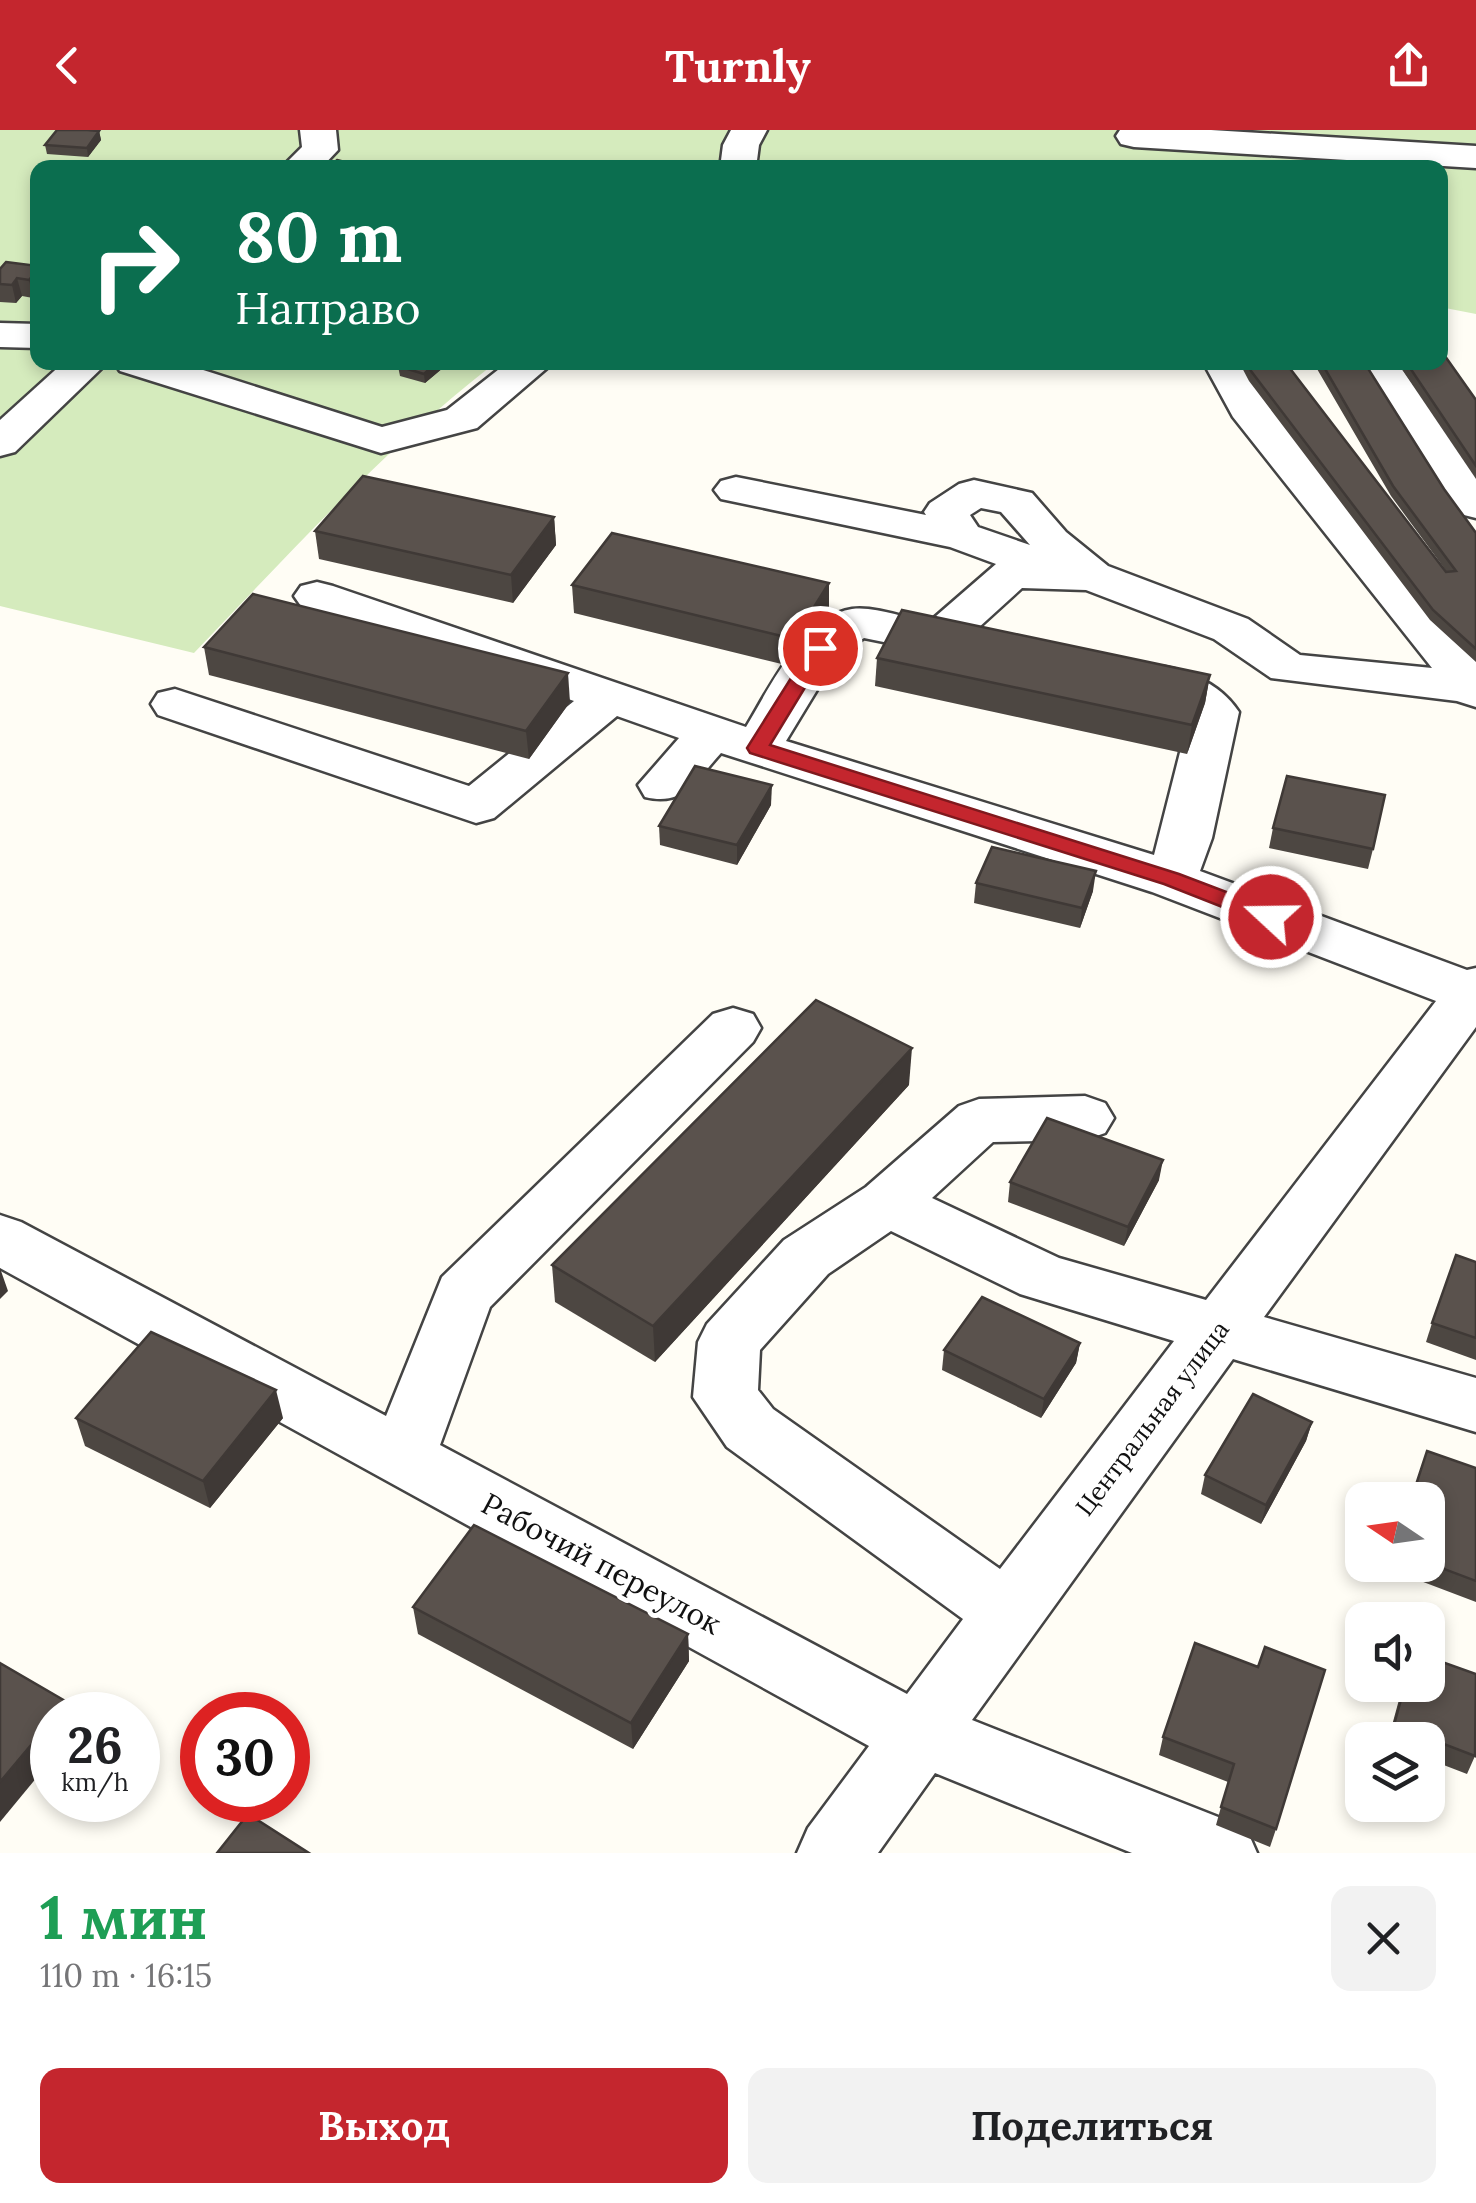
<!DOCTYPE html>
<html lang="ru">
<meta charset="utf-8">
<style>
body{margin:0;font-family:Lora,serif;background:#f2f2f2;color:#202124;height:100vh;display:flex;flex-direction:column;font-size:38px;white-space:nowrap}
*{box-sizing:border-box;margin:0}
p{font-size:32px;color:#757577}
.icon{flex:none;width:55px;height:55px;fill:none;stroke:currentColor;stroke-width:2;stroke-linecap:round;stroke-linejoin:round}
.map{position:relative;height:1723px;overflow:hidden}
.drawer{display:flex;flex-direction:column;background:#fff;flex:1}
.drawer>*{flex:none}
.top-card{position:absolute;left:30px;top:30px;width:1418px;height:210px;border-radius:20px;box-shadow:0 5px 15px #0003;background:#0b6e4f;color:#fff;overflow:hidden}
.needle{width:65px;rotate:283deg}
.fabs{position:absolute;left:1345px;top:1352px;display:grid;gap:20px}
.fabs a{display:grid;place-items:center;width:100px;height:100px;border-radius:20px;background:#fff;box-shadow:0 5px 15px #0003;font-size:50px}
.speed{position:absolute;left:30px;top:1562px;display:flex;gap:20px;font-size:50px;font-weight:700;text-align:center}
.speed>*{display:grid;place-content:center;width:130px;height:130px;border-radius:50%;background:#fff;box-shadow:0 5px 15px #0003;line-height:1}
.speed small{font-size:25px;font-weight:400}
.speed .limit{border:15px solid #d22;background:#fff;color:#111}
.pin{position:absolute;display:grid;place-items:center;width:85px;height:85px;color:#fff;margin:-42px;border:5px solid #fff;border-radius:50%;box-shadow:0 2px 10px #0007}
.me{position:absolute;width:110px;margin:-55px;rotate:291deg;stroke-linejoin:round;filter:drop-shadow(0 0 8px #0008)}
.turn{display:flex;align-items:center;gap:35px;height:210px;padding:0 40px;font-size:45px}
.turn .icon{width:130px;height:130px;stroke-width:2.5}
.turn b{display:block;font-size:70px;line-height:85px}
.round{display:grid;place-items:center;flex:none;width:105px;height:105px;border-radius:20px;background:#f2f2f2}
.head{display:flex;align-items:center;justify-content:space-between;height:170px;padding:0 40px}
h1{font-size:60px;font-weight:700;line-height:75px;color:#1e9e55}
.button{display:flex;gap:20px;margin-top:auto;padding:20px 40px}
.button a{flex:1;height:115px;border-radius:20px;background:#c4262e;color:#fff;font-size:40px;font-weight:700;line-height:115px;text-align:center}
.button a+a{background:#f2f2f2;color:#202124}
header{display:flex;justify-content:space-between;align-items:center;height:130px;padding:0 40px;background:#c4262e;color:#fff;font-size:45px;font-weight:700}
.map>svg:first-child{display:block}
.green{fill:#d5ebbd}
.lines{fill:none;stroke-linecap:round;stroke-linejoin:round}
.minor-casing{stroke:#444;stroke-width:5}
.minor{fill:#fff;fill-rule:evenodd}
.wall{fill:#4d4742}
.shaded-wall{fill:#3f3936}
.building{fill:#5a524d;stroke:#3f3936;stroke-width:2.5}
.route{fill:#c4262e;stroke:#7f191e;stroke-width:2.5}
.labels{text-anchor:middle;stroke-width:10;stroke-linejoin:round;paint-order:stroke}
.street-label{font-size:25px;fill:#111;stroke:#fff}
.near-street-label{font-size:30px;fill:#111;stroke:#fff}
</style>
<header><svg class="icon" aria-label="back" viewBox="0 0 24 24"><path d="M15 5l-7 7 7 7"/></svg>Turnly<svg class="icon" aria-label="share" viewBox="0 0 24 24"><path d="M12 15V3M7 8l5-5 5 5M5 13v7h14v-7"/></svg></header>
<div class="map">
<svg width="1476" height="1723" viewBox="0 0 1476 1723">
<rect width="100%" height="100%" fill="#fffdf5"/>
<path class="green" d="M 0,0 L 1476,0 L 1476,184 L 1440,177 L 1440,38 L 38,38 L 38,232 L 495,233 C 384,319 291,422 194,523 L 0,476 Z"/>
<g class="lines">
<defs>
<g id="minor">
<path d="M 300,0 L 336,0 L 338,20 L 321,38 L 281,38 L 302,17 Z"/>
<path d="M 731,0 L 767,0 L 759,15 L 756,38 L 720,38 L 723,15 Z"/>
<path d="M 1120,0 L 1211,0 L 1476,16 L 1476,38 L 1134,17 L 1121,14 L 1116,6 Z"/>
<path d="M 0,193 L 38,194 L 38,218 L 0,217 Z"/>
<path d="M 64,232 L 108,232 L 15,322 L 0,326 L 0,290 Z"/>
<path d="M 114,232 L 178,232 L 382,297 L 447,280 L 508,232 L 554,232 L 477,298 L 381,323 L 120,241 Z"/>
<path d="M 1203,232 L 1244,232 L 1267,274 L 1476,531 L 1476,577 L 1457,571 L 1271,548 L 1214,509 L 1086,460 L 1022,458 L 955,519 L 938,523 L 864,508 L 837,527 L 786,611 L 1154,725 L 1190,583 L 1165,569 L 1119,559 L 1112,549 L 1119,539 C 1161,528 1215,545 1239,582 L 1212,708 L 1200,741 L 1467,840 L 1476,838 L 1476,897 L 1264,1187 L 1476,1248 L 1476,1302 L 1233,1229 L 972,1590 L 1246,1698 L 1257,1723 L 1132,1723 L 935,1643 L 878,1723 L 797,1723 L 808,1698 L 869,1616 L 0,1138 L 0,1085 L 21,1092 L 386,1286 L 442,1147 L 713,884 L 733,878 L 753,884 L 761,898 L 753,912 L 490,1177 L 440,1315 L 907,1564 L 963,1489 L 727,1317 L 693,1267 L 698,1212 L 707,1194 L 784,1110 L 866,1057 L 959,976 L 979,969 L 1085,966 L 1105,973 L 1114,988 L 1105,1003 L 1085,1010 L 993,1012 L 932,1068 L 1059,1128 L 1206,1170 L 1436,871 L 1152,762 L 721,623 C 697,649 685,677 645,667 L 638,655 L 679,608 L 617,586 L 494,688 L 476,693 L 158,585 L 151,574 L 158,563 L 175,559 L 469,656 L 574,571 L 301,476 L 294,466 L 301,456 L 317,452 L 333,456 L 746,597 C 769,559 803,486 852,479 C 875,476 906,488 928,493 L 996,434 L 950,417 L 721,369 L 714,360 L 721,351 L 736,347 L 926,385 L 924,382 L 930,373 L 959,354 L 974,350 L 1032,363 L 1066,402 L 1108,436 L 1248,489 L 1300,525 L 1432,538 L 1233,287 ZM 981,378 L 1001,382 L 1030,415 L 978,397 L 970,385 ZM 891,1101 L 1020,1164 L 1174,1211 L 1000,1439 L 773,1279 L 758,1260 L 760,1220 L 828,1144 Z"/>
<path d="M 1356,232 L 1397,232 L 1476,344 L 1476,388 L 1460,384 Z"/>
</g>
</defs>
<use href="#minor" class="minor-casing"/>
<use href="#minor" class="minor"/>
</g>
<g class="wall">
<path d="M 99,1 L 101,10 L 88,27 L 47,24 L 45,15 Z"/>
<path d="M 38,136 L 38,162 L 33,168 L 22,166 L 16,173 L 0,172 L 0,139 Z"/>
<path d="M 1239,232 L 1285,232 L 1447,442 L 1391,366 L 1313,232 L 1364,232 L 1444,359 L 1476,403 L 1476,532 L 1430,490 L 1249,251 Z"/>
<path d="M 1397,232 L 1440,232 L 1476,270 L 1476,349 Z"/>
<path d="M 398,236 L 444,237 L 425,253 L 400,246 Z"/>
<path d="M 554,387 L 556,415 L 513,473 L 319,429 L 315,401 Z"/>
<path d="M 572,455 L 829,481 L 794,537 L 574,483 Z"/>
<path d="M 204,517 L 570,572 L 529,629 L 209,545 Z"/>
<path d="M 877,528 L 1210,545 L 1205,573 L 1187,624 L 875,556 Z"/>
<path d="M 771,675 L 737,735 L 660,715 L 659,696 Z"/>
<path d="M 1273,698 L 1373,719 L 1368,739 L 1269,718 Z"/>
<path d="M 976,753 L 1093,761 L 1080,798 L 974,773 Z"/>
<path d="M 909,955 L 655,1232 L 555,1172 L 552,1135 Z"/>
<path d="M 1159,1050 L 1124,1116 L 1008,1072 L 1010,1052 Z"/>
<path d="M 1476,1132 L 1476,1230 L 1426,1212 L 1432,1193 Z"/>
<path d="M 1080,1213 L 1076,1233 L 1041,1288 L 942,1240 L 944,1220 Z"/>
<path d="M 76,1288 L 283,1288 L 210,1378 L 85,1316 Z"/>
<path d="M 1312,1292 L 1306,1311 L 1261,1394 L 1201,1364 L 1205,1345 Z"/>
<path d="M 1476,1338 L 1476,1472 L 1389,1439 L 1390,1435 L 1428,1435 L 1428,1370 Z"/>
<path d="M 413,1477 L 688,1504 L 689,1531 L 633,1619 L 418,1504 Z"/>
<path d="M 1195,1513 L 1276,1699 L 1270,1717 L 1216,1695 L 1228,1652 L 1159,1625 L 1163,1607 Z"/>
<path d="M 1403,1555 L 1428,1555 L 1475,1626 L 1467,1644 L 1428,1629 L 1428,1610 L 1388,1610 Z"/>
</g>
<g class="shaded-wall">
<path d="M 99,1 L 101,10 L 88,27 L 87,18 Z"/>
<path d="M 38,139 L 38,162 L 33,168 L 29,150 Z"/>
<path d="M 17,148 L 22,166 L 16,173 L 12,155 Z"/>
<path d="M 437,232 L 443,232 L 444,237 L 425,253 L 424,244 Z"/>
<path d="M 554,387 L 556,415 L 513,473 L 511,445 Z"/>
<path d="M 829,453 L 829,481 L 794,537 L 794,509 Z"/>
<path d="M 568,543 L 570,572 L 529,629 L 526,601 Z"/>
<path d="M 1210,545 L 1205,573 L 1187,624 L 1192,595 Z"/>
<path d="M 772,655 L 771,675 L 737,735 L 737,715 Z"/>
<path d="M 1096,741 L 1093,761 L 1080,798 L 1082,778 Z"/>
<path d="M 912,918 L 909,955 L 655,1232 L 653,1196 Z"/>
<path d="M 1163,1030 L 1159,1050 L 1124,1116 L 1128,1097 Z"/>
<path d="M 0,1138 L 8,1161 L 0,1169 Z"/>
<path d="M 1080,1213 L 1076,1233 L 1041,1288 L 1044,1269 Z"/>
<path d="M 276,1260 L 283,1288 L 210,1378 L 203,1351 Z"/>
<path d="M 1312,1292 L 1306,1311 L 1261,1394 L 1266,1375 Z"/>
<path d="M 688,1504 L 689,1531 L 633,1619 L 631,1593 Z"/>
<path d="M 67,1572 L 72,1585 L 56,1585 Z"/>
<path d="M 52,1590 L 52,1629 L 0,1692 L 0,1652 Z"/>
</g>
<g class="building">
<path d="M 57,0 L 87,0 L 99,1 L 87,18 L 45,15 Z"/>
<path d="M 337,30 L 368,38 L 327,38 Z"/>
<path d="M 6,132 L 38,136 L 38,139 L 29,150 L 17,148 L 12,155 L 0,154 L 0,139 Z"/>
<path d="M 1440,219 L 1476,270 L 1476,336 L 1406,232 L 1440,232 Z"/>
<path d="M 403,232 L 437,232 L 424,244 L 398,236 Z"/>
<path d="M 1246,232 L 1285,232 L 1446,442 L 1456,441 L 1393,356 L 1321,232 L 1364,232 L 1444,359 L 1476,403 L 1476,519 L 1433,480 L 1251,241 Z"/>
<path d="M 363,346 L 554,387 L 511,445 L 315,401 Z"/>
<path d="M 612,403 L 829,453 L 794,509 L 572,455 Z"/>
<path d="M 253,464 L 568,543 L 526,601 L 204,517 Z"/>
<path d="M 902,480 L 1210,545 L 1192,595 L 877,528 Z"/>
<path d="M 695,636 L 772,655 L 737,715 L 659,696 Z"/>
<path d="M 1287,646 L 1385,665 L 1373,719 L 1273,698 Z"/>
<path d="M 992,717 L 1096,741 L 1082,778 L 976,753 Z"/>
<path d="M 816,870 L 912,918 L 653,1196 L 552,1135 Z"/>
<path d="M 1047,988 L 1163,1030 L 1128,1097 L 1010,1052 Z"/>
<path d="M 1456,1125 L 1476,1132 L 1476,1208 L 1432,1193 Z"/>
<path d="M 982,1167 L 1080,1213 L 1044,1269 L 944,1220 Z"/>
<path d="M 151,1202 L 276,1260 L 203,1351 L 76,1288 Z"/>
<path d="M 1253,1264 L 1312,1292 L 1266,1375 L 1205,1345 Z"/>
<path d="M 1427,1321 L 1476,1338 L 1476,1451 L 1428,1433 L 1428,1370 L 1411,1370 Z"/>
<path d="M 474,1395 L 688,1504 L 631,1593 L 413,1477 Z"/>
<path d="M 1195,1513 L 1258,1537 L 1265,1517 L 1325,1540 L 1276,1699 L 1221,1677 L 1234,1634 L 1163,1607 Z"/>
<path d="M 1428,1527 L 1476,1544 L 1475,1626 L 1394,1595 L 1405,1555 L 1428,1555 Z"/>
<path d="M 0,1533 L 67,1572 L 56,1585 L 52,1585 L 52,1590 L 0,1652 Z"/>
<path d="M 248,1684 L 309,1723 L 217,1723 Z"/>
</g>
<path class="route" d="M 820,512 L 829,518 L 770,615 L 1179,744 L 1279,782 L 1282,787 L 1271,795 L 1263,793 L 1164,754 L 750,623 L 747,618 L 810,518 Z"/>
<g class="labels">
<g class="street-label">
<text transform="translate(1152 1288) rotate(-53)" y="9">Центральная улица</text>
</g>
<g class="near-street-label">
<text transform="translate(601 1434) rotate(28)" y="10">Рабочий переулок</text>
</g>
</g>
</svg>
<div class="fabs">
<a><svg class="needle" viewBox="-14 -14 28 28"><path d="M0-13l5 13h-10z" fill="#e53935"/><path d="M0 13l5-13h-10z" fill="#757577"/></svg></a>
<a><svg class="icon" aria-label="sound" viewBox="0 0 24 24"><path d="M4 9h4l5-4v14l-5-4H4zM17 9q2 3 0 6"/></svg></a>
<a><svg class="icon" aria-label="layers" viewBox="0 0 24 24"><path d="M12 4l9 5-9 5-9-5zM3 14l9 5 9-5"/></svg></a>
</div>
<div class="speed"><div>26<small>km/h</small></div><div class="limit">30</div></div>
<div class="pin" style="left:820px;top:518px;background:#d93025"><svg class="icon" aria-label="arrive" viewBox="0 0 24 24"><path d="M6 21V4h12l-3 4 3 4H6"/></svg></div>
<svg class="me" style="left:1271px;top:787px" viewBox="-20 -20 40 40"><circle r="17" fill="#c4262e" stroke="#fff" stroke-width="3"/><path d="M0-11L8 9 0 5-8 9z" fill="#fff"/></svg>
<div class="top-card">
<div class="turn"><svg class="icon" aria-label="right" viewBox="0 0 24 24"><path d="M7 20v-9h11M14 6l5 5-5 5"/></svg><div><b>80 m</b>Направо</div></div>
</div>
</div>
<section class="drawer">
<div class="head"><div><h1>1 мин</h1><p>110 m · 16:15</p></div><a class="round"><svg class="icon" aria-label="close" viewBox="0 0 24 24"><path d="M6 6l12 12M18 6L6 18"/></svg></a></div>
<div class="button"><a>Выход</a><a>Поделиться</a></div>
</section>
